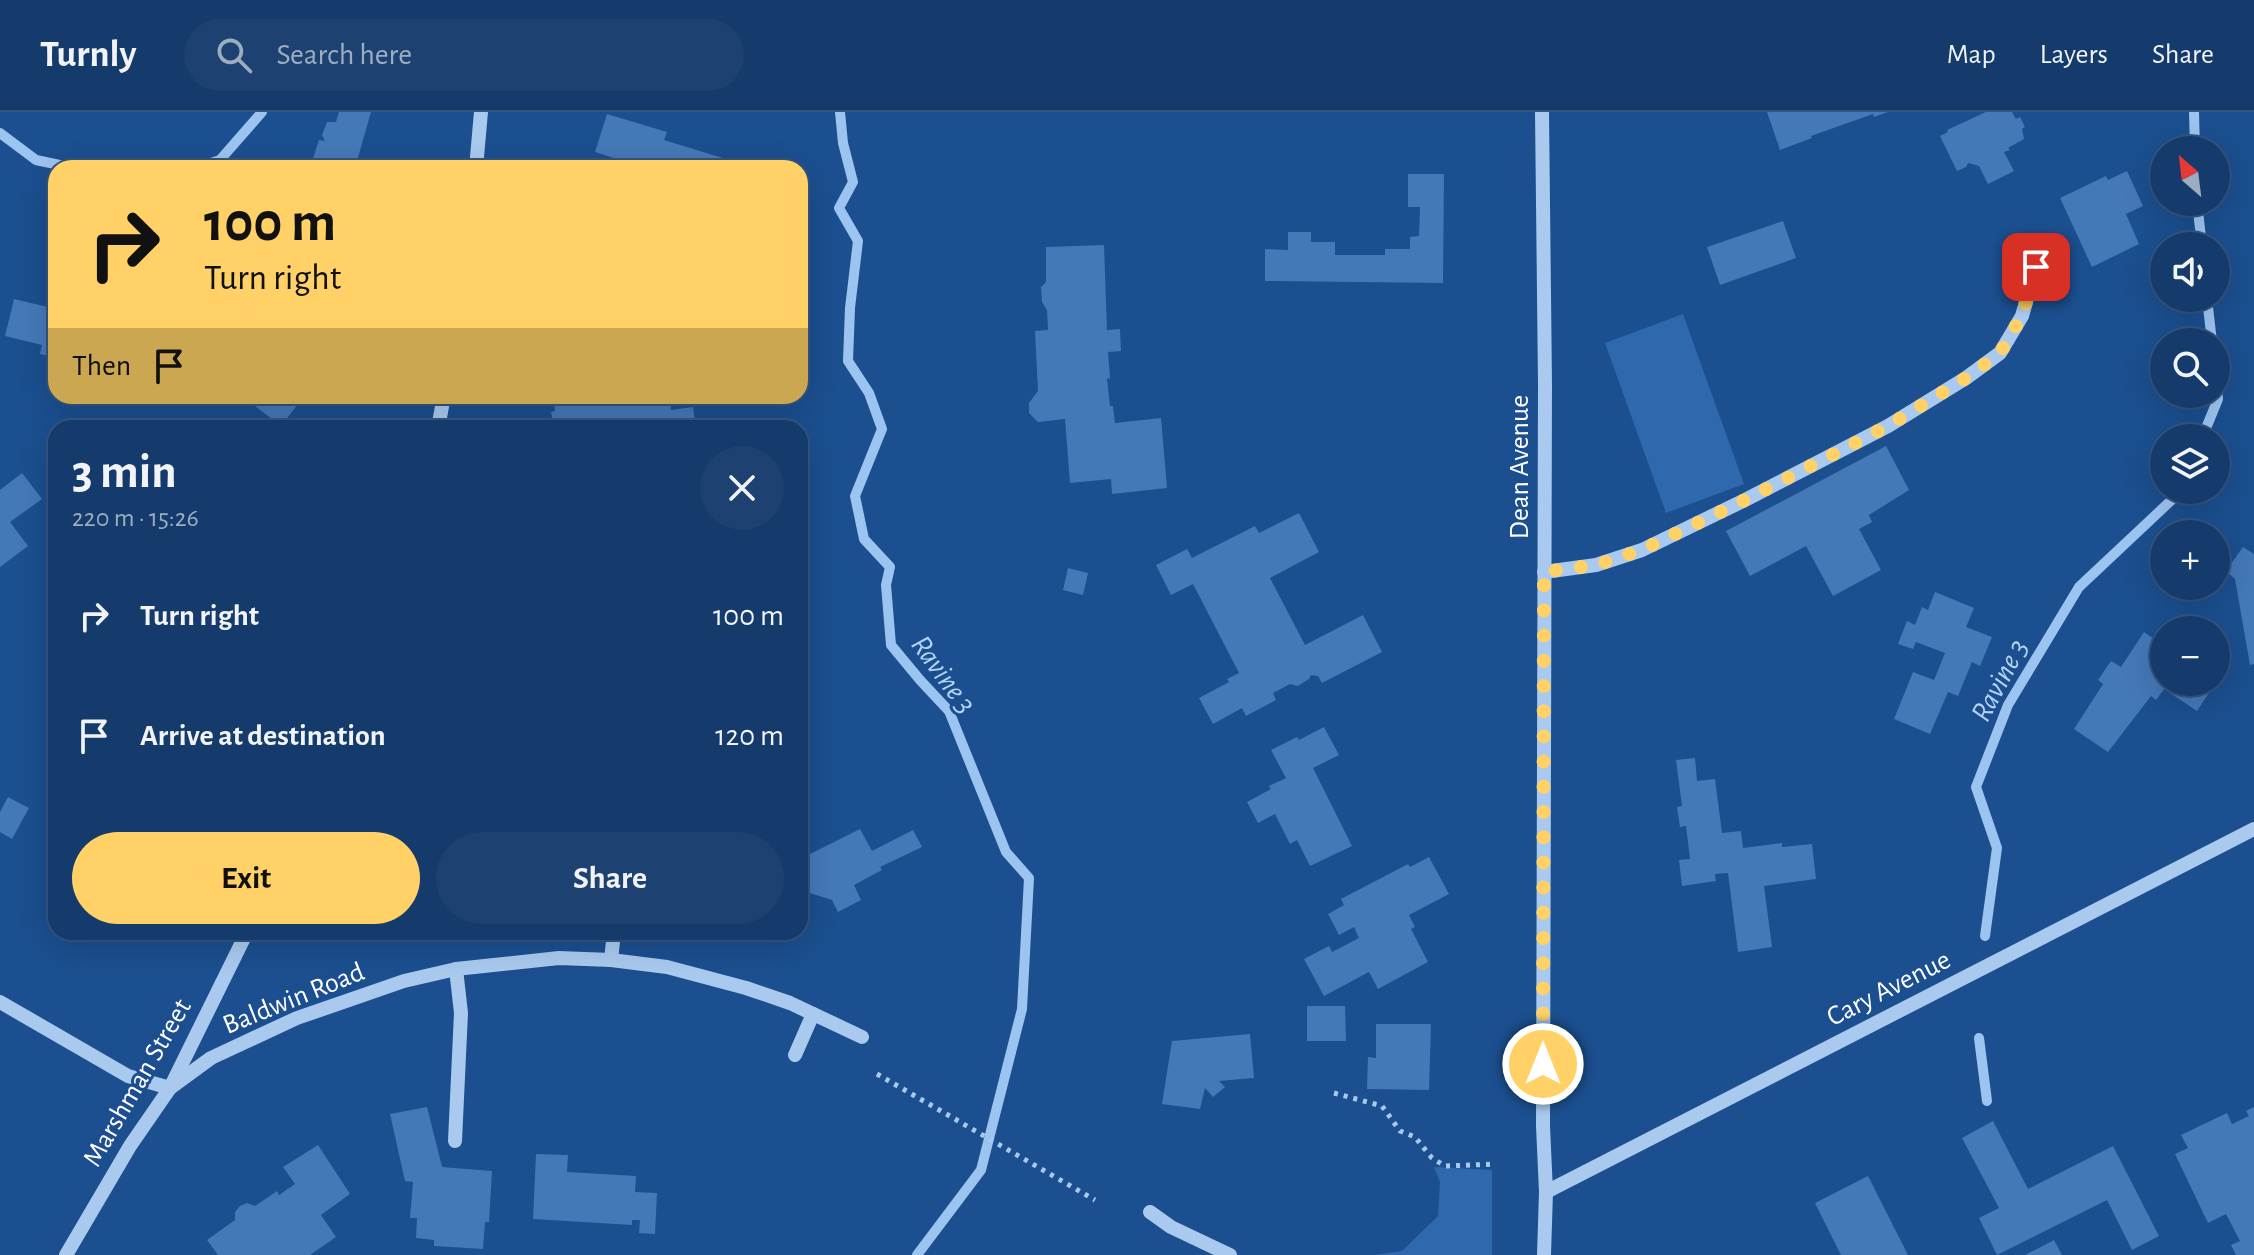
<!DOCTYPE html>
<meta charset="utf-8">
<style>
body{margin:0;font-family:"Alegreya Sans",sans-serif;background:#1d4271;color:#f1f3f6;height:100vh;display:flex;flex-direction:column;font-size:30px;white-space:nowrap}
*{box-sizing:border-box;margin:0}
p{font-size:26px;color:#9dadc1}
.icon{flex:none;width:44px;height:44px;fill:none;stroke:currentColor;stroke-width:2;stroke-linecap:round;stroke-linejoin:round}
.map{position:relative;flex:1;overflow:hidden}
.details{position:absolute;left:48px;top:308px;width:760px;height:520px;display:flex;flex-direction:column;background:#143b6b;border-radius:24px;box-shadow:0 8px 32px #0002,0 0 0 2px #33557e}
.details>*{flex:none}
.top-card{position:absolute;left:48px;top:48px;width:760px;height:244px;border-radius:24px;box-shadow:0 8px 32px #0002,0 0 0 2px #33557e;background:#ffd166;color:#111;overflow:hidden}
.needle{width:52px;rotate:332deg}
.fabs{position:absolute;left:2150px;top:24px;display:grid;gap:16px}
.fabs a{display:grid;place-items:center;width:80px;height:80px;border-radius:50%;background:#143b6b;box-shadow:0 8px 32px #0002,0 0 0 2px #33557e;font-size:40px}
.pin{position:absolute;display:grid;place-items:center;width:68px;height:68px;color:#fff;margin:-34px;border-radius:16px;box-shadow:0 4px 12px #0006}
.me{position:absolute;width:88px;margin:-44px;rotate:0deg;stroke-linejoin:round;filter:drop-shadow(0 0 6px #0008)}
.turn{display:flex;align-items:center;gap:28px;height:168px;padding:0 24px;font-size:36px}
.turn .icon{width:104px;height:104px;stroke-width:2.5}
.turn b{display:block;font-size:56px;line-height:68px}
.then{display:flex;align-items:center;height:76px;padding:0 24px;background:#0003;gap:16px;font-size:30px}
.round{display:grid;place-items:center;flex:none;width:84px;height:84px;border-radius:42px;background:#1d4271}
.head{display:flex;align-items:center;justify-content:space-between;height:136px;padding:0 24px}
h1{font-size:48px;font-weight:700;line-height:60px}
.button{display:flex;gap:16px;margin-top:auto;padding:16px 24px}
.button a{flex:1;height:92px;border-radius:48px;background:#ffd166;color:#111;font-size:32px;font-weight:700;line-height:92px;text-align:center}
.button a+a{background:#1d4271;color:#f1f3f6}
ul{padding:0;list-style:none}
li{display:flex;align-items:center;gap:24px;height:120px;padding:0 24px}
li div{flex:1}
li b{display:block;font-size:30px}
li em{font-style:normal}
header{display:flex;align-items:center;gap:48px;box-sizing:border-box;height:112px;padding:0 40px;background:#143b6b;border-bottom:2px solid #33557e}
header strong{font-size:38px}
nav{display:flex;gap:44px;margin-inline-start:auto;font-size:28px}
.search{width:560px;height:72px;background:#1d4271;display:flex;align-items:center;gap:20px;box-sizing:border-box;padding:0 28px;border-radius:44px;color:#9dadc1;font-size:30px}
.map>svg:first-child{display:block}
.green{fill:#2e69ad}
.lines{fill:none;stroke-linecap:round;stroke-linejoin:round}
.stream{stroke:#9cc4f0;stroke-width:10}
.building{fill:#4478b7}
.path{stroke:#a9c9ee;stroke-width:5;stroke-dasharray:4 6;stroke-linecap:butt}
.minor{stroke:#a9c9ee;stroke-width:14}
.route{stroke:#ffd166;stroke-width:14;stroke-dasharray:0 25.2}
.labels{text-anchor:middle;stroke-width:6;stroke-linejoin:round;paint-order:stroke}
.street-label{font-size:28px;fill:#fff;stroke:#1b4f8f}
.water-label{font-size:30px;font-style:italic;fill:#b5d3f5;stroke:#1b4f8f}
</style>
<header>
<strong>Turnly</strong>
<div class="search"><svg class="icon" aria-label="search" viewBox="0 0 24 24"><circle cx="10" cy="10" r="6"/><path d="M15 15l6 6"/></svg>Search here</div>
<nav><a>Map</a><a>Layers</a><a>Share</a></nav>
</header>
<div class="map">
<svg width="2254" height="1143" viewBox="0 0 2254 1143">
<rect width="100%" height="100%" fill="#1b4f8f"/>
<g class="green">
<path d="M 1683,202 L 1744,372 L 1666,401 L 1605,231 Z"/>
<path d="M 1434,1055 L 1492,1058 L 1492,1143 L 1374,1143 L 1402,1139 L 1438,1104 L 1440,1070 Z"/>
</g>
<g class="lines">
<g class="stream">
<path d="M 840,0 L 843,31 L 853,70 L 839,96 L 858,129 L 850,196 L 848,249 L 869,281 L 882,317 L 855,384 L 864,427 L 890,455 L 886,473 L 891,533 L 920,568 L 949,599 L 1006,740 L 1029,766 L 1022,897 L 981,1058 L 917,1143"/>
<path d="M 2194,0 L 2195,38"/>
<path d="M 0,21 L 36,48 L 74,56"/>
<path d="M 196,56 L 220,48 L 262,0"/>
<path d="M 2197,90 L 2202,134"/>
<path d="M 2207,186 L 2212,230"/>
<path d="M 2202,326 L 2218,287 L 2216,266"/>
<path d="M 1985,824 L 1997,736 L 1976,675 L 2008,593 L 2079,475 L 2178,382 L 2180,378"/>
<path d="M 1979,926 L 1987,989"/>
</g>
</g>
<g class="building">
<path d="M 339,0 L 371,0 L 355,56 L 310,56 L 319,28 L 325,29 L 322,23 L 327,10 L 336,10 Z"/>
<path d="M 1767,0 L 1888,0 L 1874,5 L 1873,2 L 1811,24 L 1812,26 L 1780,38 Z"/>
<path d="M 1986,0 L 2012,0 L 2016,7 L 2020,5 L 2025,15 L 2022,17 L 2024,27 L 2008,36 L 2010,38 L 2004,40 L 2014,59 L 1988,72 L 1979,54 L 1968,51 L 1966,55 L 1957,59 L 1940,24 L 1948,20 L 1947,18 Z"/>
<path d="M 607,2 L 667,20 L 664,28 L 726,47 L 723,56 L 645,56 L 595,40 Z"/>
<path d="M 2127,59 L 2143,94 L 2126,102 L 2139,132 L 2092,155 L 2060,86 L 2106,64 L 2108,68 Z"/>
<path d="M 1408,62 L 1444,62 L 1443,171 L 1265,169 L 1265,137 L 1288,138 L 1288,120 L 1311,120 L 1311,130 L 1335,130 L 1335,143 L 1385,143 L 1385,137 L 1410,137 L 1410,125 L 1419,124 L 1420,95 L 1408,95 Z"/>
<path d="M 1783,109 L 1796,146 L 1720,173 L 1707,135 Z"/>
<path d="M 1104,133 L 1107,218 L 1120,217 L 1121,239 L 1108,240 L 1110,267 L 1107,266 L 1110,294 L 1113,294 L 1115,311 L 1161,306 L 1167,376 L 1112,382 L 1111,367 L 1070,371 L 1065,307 L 1038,310 L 1029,301 L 1029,291 L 1038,279 L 1035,219 L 1048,218 L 1047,198 L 1042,190 L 1041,175 L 1046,170 L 1046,135 Z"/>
<path d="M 14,187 L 56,197 L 56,245 L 40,242 L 42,233 L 5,224 Z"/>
<path d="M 242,284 L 294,284 L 292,287 L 298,292 L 281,314 Z"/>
<path d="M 571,284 L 670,284 L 671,298 L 693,295 L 696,316 L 554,316 L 551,300 L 555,299 L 554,286 Z"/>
<path d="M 1886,334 L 1909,378 L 1869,403 L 1872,410 L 1859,417 L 1881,458 L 1833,484 L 1806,434 L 1750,464 L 1726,419 Z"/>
<path d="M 22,361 L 42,387 L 10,410 L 28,434 L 0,455 L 0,378 Z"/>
<path d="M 1299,401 L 1319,440 L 1270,466 L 1305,533 L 1363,503 L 1382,540 L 1322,571 L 1318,564 L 1311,563 L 1309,567 L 1298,574 L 1290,572 L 1273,581 L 1276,588 L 1246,604 L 1242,596 L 1213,612 L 1199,586 L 1229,570 L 1227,567 L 1239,561 L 1193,472 L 1171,483 L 1156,453 L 1187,437 L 1192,446 L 1255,414 L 1259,421 Z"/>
<path d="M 2243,435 L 2254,442 L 2254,552 L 2250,553 L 2235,467 L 2226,459 Z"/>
<path d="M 1068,456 L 1088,461 L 1083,483 L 1063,478 Z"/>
<path d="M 1935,480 L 1974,496 L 1966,515 L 1992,525 L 1980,554 L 1972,550 L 1958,584 L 1948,580 L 1930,622 L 1894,607 L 1913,560 L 1934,568 L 1945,541 L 1916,530 L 1913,537 L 1898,532 L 1907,509 L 1915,513 L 1922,495 L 1928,498 Z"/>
<path d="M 2144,520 L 2164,534 L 2164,570 L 2216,570 L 2197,599 L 2164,577 L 2156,588 L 2151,584 L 2108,640 L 2074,617 L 2103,572 L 2098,568 L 2111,549 L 2121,555 Z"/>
<path d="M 1324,615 L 1339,643 L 1313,656 L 1352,734 L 1310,754 L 1297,728 L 1290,732 L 1275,702 L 1258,711 L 1247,690 L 1271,677 L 1269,674 L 1286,666 L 1271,638 L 1297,625 L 1299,628 Z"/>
<path d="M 1695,646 L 1697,669 L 1715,667 L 1722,721 L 1741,719 L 1743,736 L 1782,731 L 1782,735 L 1812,732 L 1816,767 L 1764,774 L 1772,835 L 1738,840 L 1728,761 L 1715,762 L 1716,769 L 1682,774 L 1679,748 L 1690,747 L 1686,714 L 1680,715 L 1677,695 L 1682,694 L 1676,648 Z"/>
<path d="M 8,685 L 29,696 L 12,727 L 0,720 L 0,700 Z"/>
<path d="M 860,717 L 872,739 L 913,718 L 922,735 L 880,755 L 882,758 L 854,773 L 861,788 L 838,800 L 832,788 L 800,778 L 800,747 Z"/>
<path d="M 1429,745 L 1449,782 L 1409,803 L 1415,815 L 1411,817 L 1428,850 L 1378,877 L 1369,860 L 1324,884 L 1304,847 L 1329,834 L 1332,840 L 1359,826 L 1354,815 L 1339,823 L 1328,802 L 1344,793 L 1341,787 L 1408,752 L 1410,755 Z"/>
<path d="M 1307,894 L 1345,894 L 1346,929 L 1307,929 Z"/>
<path d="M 1376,912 L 1431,912 L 1429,978 L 1367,977 L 1368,945 L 1376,946 Z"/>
<path d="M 1250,922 L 1254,966 L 1219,969 L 1225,975 L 1213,985 L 1205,976 L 1200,997 L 1162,992 L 1172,929 Z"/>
<path d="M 427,995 L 442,1055 L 492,1059 L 489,1110 L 485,1110 L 483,1137 L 434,1134 L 434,1128 L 416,1126 L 417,1106 L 410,1106 L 413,1070 L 405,1069 L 390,1002 Z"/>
<path d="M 2254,995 L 2254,1143 L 2236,1143 L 2231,1133 L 2240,1129 L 2226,1102 L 2208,1111 L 2175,1042 L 2188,1036 L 2181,1023 L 2227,1001 L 2232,1012 L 2249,1004 L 2246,999 Z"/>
<path d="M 1993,1009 L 2028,1077 L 2113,1034 L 2159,1124 L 2132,1138 L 2107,1088 L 1997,1143 L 1979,1106 L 1999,1096 L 1962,1026 Z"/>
<path d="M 318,1033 L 350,1082 L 321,1103 L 336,1125 L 310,1143 L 218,1143 L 207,1128 L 235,1108 L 235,1100 L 240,1094 L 247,1091 L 255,1094 L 277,1079 L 279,1083 L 295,1072 L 283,1055 Z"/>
<path d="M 536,1042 L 568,1043 L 567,1060 L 636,1064 L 635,1080 L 657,1081 L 655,1122 L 639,1121 L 640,1108 L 632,1108 L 632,1113 L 533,1107 Z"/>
<path d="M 1868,1064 L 1908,1143 L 1841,1143 L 1815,1091 Z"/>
<path d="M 2054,1128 L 2062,1143 L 2025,1143 Z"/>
</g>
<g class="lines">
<g class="path">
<path d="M 877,962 L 1095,1088"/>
<path d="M 1334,981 L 1382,994 L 1400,1019 L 1415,1025 L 1432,1046 L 1445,1054 L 1496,1052"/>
</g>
<g class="minor">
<path d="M 1542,0 L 1545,273 L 1543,1014 L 1546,1080 L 1544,1143"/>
<path d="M 476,56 L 481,0"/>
<path d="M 438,316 L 444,284"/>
<path d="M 1544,460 L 1596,453 L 1642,438 L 1745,388 L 1888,314 L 1966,266 L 2000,241 L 2022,204 L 2036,155"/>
<path d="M 611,848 L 614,820"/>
<path d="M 0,890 L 128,964 L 170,976 L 211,946 L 297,906 L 404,869 L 456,857 L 559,846 L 611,848 L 667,855 L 746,876 L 790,891 L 862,925"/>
<path d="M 795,943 L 813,902"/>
<path d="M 455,1029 L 461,901 L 456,857"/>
<path d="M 1546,1080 L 2254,717"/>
<path d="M 1150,1100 L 1171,1115 L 1230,1143"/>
<path d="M 66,1143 L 130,1034 L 170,976 L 247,820"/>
</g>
</g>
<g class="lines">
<path class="route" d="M 1543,952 L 1544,460 L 1596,453 L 1642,438 L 1745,388 L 1888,314 L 1966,266 L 2000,241 L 2022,204 L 2036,155"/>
</g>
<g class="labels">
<g class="street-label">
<text transform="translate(1518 355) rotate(-90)" y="10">Dean Avenue</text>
<text transform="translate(1888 875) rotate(-27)" y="10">Cary Avenue</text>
<text transform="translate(293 885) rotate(-22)" y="10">Baldwin Road</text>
<text transform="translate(136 970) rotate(-60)" y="10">Marshman Street</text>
</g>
<g class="water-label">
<text transform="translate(944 562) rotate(54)" y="10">Ravine 3</text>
<text transform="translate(1999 568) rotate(-62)" y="10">Ravine 3</text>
</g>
</g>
</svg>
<div class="fabs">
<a><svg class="needle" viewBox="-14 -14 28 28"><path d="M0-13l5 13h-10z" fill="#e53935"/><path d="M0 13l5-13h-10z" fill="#9dadc1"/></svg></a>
<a><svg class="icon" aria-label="sound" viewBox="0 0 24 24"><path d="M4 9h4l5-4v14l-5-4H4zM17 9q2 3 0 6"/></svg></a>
<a><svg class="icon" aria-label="search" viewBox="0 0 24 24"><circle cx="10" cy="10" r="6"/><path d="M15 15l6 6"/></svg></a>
<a><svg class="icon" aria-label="layers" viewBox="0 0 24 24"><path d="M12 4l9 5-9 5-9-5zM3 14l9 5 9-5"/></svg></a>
<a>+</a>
<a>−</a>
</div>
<div class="pin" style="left:2036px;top:155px;background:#d93025"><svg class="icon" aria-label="arrive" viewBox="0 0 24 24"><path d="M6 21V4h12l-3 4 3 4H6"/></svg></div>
<svg class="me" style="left:1543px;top:952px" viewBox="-20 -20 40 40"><circle r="17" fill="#ffd166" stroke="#fff" stroke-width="3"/><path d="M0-11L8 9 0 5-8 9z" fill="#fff"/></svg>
<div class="top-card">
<div class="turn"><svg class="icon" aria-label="right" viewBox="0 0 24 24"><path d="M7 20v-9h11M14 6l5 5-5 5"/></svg><div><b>100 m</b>Turn right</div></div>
<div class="then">Then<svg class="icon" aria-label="arrive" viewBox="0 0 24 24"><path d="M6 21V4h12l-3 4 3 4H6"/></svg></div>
</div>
<section class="details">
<div class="head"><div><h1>3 min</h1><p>220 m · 15:26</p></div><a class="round"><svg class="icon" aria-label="close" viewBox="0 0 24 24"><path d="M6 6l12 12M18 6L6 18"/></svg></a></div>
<ul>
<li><svg class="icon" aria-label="right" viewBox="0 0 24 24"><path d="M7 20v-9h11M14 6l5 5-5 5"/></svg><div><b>Turn right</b></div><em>100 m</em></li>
<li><svg class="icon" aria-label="arrive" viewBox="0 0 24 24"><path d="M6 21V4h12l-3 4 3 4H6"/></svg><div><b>Arrive at destination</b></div><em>120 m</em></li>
</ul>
<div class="button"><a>Exit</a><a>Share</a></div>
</section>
</div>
